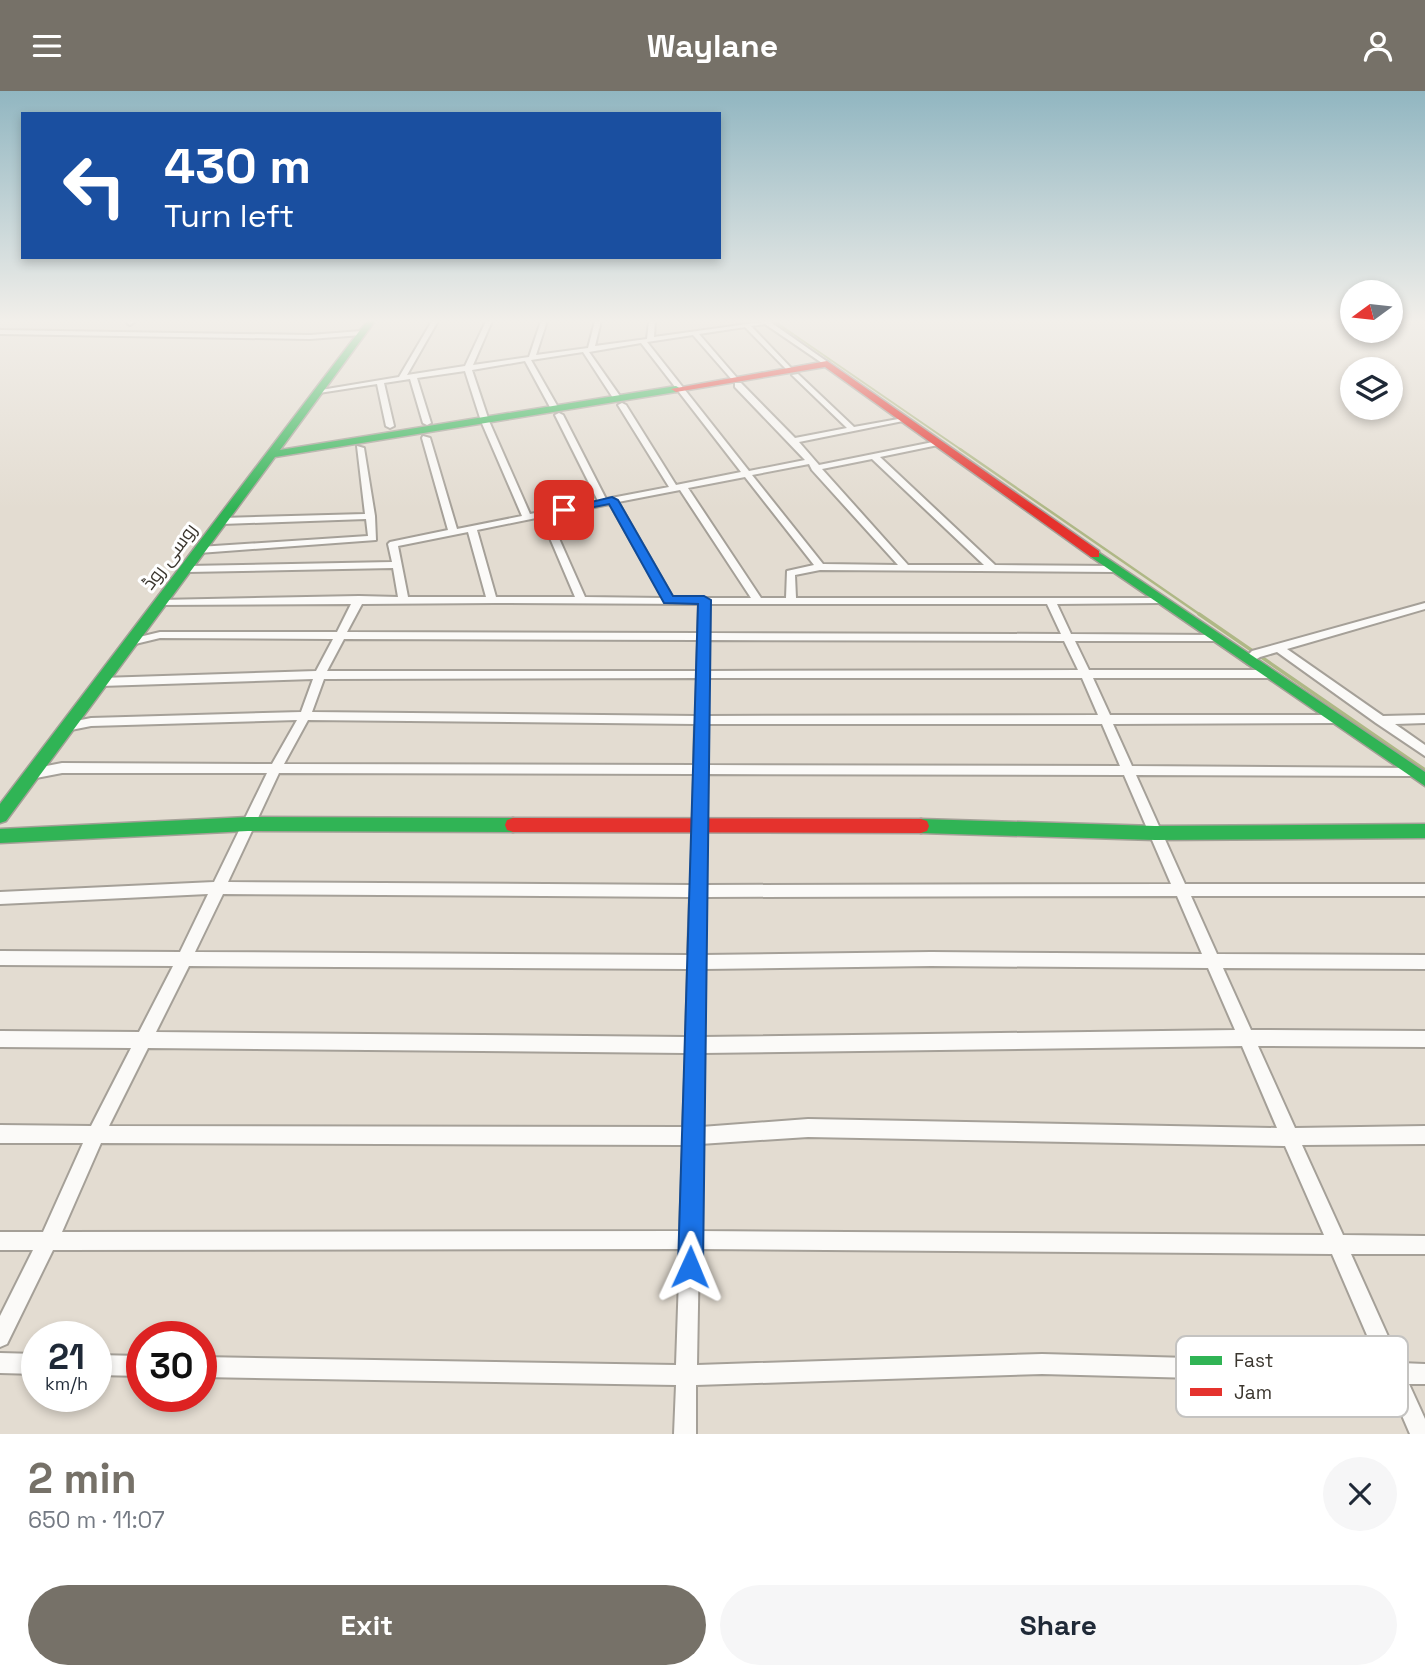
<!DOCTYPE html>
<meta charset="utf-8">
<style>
body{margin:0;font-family:"Space Grotesk",Cairo,sans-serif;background:#f6f6f7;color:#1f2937;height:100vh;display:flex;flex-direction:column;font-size:26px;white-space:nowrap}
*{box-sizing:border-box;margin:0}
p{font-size:23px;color:#747a83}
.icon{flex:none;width:38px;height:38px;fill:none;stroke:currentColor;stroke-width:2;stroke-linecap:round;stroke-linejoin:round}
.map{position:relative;height:1343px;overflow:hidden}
.details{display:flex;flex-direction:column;background:#fff;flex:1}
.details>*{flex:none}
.guide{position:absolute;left:21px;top:21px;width:700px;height:147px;border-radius:0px;box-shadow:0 4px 10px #0003;background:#1a4fa0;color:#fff;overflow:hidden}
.needle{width:46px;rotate:255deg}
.fabs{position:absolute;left:1340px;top:189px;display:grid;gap:14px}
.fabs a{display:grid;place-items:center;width:63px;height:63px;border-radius:50%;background:#fff;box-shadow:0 4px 10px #0003;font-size:35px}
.speed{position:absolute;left:21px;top:1230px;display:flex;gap:14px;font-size:35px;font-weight:700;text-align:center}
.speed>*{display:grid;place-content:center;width:91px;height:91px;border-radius:50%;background:#fff;box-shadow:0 4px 10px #0003;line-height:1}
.speed small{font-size:18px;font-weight:400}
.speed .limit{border:10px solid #d22;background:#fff;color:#111}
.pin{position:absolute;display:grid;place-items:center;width:60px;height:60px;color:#fff;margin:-30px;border-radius:14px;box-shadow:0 4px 10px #0006}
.me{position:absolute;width:77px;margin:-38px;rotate:1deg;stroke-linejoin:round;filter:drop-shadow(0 0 5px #0008)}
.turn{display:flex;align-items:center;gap:24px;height:147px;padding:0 28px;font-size:32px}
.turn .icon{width:91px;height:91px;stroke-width:2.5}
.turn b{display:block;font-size:49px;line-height:60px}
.round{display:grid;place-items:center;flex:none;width:74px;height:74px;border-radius:37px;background:#f6f6f7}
.summary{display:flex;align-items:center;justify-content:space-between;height:119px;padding:0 28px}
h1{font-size:42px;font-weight:800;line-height:52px;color:#767168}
.action{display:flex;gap:14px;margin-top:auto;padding:14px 28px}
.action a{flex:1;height:80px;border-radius:42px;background:#767168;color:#fff;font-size:28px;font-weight:800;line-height:80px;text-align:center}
.action a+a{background:#f6f6f7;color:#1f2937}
header{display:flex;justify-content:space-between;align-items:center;height:91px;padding:0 28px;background:#767168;color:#fff;font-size:32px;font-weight:800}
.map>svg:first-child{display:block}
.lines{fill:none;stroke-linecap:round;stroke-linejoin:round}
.stream-far2{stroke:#afb886;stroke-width:2}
.stream-far1{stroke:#afb886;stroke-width:2.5}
.stream{stroke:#afb886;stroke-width:3.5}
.street-casing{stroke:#a5a098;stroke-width:4}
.fast-casing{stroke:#a5a098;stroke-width:3}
.jam-casing{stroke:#a5a098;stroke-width:3}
.street{fill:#fbfaf8;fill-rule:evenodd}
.fast{fill:#30b455;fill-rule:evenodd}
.jam{fill:#e5322d;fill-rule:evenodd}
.route{fill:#1a73e8;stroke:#114b97;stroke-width:2}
.labels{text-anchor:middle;stroke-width:6;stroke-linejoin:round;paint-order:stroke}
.far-street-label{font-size:19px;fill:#3c372f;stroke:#fff}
.key{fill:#fff;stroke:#c4c3c1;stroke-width:2}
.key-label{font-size:19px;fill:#3c372f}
</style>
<header><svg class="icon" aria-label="menu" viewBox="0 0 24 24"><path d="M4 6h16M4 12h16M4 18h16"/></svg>Waylane<svg class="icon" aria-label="person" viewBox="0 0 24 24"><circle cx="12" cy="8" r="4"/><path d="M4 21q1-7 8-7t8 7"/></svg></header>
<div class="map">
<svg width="1425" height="1343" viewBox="0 0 1425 1343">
<rect width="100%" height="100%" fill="#e3dcd1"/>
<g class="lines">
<path class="stream-far2" d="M 774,230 L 963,360"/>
<path class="stream-far1" d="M 960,358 L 1202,525"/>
<path class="stream" d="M 1199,523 L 1425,679"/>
<defs>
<g id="street">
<path d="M 129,230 L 136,230 L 130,234 L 127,232 Z"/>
<path d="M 432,230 L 438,230 L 407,284 L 465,275 L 486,230 L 492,230 L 473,274 L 529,266 L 541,230 L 547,230 L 536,264 L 588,257 L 595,230 L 601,230 L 595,255 L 647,248 L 649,230 L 655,230 L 654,246 L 769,230 L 829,272 L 829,274 L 825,274 L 765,233 L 751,235 L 792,278 L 792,280 L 788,280 L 745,236 L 699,243 L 737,287 L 738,289 L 734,291 L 693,244 L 647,251 L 749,380 L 805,369 L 735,296 L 735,292 L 741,292 L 795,347 L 847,337 L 792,284 L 798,283 L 854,336 L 904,327 L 908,329 L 799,351 L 819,374 L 938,350 L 938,354 L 880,366 L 995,474 L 1117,475 L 1122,478 L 1117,481 L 820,479 L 795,484 L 796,507 L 1165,507 L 1165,511 L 1161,512 L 1057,513 L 1071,543 L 1215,544 L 1220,547 L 1215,550 L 1075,550 L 1089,579 L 1268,579 L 1274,583 L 1268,587 L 1093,587 L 1110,624 L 1337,624 L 1343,628 L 1337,632 L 1113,633 L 1132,675 L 1416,677 L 1418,680 L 1416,683 L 1412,685 L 1136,684 L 1185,793 L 1425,793 L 1425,805 L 1191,805 L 1217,863 L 1425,864 L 1425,878 L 1223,877 L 1251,939 L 1425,940 L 1425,956 L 1258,955 L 1295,1037 L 1425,1035 L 1425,1053 L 1302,1054 L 1343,1144 L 1425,1145 L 1425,1163 L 1351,1163 L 1400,1272 L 1425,1273 L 1425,1293 L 1409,1293 L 1425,1328 L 1425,1343 L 1410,1343 L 1388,1292 L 1042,1283 L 696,1294 L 696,1343 L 674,1343 L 676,1294 L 201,1286 L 201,1266 L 676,1274 L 680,1158 L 53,1159 L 7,1253 L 0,1256 L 0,1225 L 33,1159 L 0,1159 L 0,1141 L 43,1141 L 83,1052 L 0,1052 L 0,1034 L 91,1035 L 131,957 L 0,956 L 0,940 L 139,941 L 173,875 L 0,874 L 0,860 L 180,861 L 208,803 L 0,813 L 0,801 L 214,791 L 267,682 L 62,682 L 31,688 L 27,686 L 25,683 L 27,680 L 31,678 L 62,672 L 272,673 L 297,629 L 91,635 L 66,640 L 60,636 L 66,632 L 91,627 L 301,621 L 313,588 L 101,595 L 95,591 L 101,587 L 316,580 L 333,548 L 160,547 L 131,554 L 126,551 L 127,549 L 160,541 L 337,541 L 351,513 L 155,514 L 154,512 L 159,509 L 359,505 L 398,506 L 393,477 L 187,481 L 182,478 L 187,475 L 392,471 L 388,453 L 390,451 L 448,439 L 422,347 L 423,345 L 430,347 L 457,438 L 522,425 L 481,330 L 465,280 L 417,287 L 431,332 L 427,334 L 423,332 L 410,288 L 384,292 L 394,335 L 390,337 L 386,335 L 377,293 L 319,302 L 315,300 L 399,286 ZM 641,252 L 741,381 L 676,394 L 626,314 L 622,312 L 618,314 L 669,396 L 606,408 L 563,324 L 559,322 L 555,324 L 598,410 L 530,423 L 489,330 L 472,279 L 525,270 L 551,318 L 555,320 L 559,318 L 531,269 L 583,261 L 615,310 L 618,310 L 622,308 L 589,261 ZM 872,368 L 984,474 L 908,474 L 822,378 ZM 809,373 L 812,379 L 898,474 L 823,473 L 752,384 ZM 745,386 L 814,474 L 787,480 L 786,507 L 761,507 L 688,397 ZM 680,399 L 751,507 L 673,507 L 618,411 ZM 610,413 L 663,507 L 585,506 L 549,425 ZM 541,426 L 575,506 L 496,506 L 477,439 ZM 468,441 L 486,506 L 408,506 L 398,455 ZM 495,512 L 699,513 L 698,542 L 347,541 L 362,513 ZM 709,513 L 1047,513 L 1061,543 L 709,542 ZM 344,548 L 698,549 L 697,580 L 327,580 ZM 708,549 L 1064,550 L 1078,579 L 708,580 ZM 697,587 L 696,625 L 312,621 L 324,588 ZM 708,587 L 1082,587 L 1098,624 L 707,625 ZM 308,629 L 695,633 L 694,674 L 284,673 ZM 707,633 L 1102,633 L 1120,675 L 706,674 ZM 279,682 L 694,683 L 691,794 L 228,791 ZM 706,683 L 1124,684 L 1171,793 L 704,794 ZM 223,803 L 690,806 L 688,864 L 195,861 ZM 1177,805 L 1202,863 L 931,861 L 703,864 L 704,806 ZM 189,875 L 688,878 L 686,946 L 156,941 ZM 931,875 L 1208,877 L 1235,939 L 702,946 L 703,878 ZM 1242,955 L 1277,1037 L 808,1028 L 701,1036 L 702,962 ZM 148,957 L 686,962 L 683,1036 L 109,1035 ZM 808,1046 L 1285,1055 L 1324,1144 L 699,1140 L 700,1053 ZM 101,1052 L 683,1054 L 680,1140 L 62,1141 ZM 699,1158 L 1332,1163 L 1379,1272 L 1042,1263 L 697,1274 Z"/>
<path d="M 0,239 L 310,244 L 361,240 L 364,242 L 361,244 L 310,248 L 0,243 Z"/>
<path d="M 357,355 L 364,357 L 375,425 L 376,449 L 199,462 L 194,459 L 199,456 L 368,445 L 366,428 L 222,433 L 217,430 L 222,427 L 365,423 Z"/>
<path d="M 1425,512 L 1425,518 L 1287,558 L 1383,625 L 1425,624 L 1425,632 L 1395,633 L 1425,654 L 1425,665 L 1376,632 L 1277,561 L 1260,566 L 1248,573 L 1243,569 L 1252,560 Z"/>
<path d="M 0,1262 L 37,1263 L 37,1283 L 0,1282 Z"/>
<path d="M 96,1264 L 142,1265 L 142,1285 L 96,1284 Z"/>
</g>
<g id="fast">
<path d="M 367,230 L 375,230 L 280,359 L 676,295 L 681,298 L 676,301 L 275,366 L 6,730 L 0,732 L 0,713 Z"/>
<path d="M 1095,459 L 1425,681 L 1425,695 L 1091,466 L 1089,463 Z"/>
<path d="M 248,726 L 513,727 L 519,729 L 521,734 L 519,739 L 513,741 L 248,740 L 0,752 L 0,738 Z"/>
<path d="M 921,728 L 1155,735 L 1425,733 L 1425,747 L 1155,749 L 921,742 L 915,740 L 913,735 L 915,730 Z"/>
</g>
<g id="jam">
<path d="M 827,270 L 1099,460 L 1099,466 L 1091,466 L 825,276 L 676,301 L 671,298 Z"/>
<path d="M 513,727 L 921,728 L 927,730 L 929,735 L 927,740 L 921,742 L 513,741 L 507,739 L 505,734 L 507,729 Z"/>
</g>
</defs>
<use href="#street" class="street-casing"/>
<use href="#fast" class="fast-casing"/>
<use href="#jam" class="jam-casing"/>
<use href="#street" class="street"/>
<use href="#fast" class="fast"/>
<use href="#jam" class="jam"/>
</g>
<linearGradient id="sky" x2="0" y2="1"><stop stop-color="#91b6c1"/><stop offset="0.55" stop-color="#f2efea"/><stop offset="1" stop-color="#f2efea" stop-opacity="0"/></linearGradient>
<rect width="1425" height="418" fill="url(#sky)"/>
<path class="route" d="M 612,406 L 618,409 L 673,505 L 704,505 L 711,509 L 703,1176 L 699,1185 L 690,1189 L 681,1185 L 678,1176 L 698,513 L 664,512 L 609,413 L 564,422 L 558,419 Z"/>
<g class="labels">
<g class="far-street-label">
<text transform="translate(169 465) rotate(-53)" y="7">روسی روڈ</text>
</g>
</g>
<rect x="1176" y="1245" width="232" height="81" rx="10" class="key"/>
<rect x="1190" y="1265" width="32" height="9" fill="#30b455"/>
<rect x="1190" y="1297" width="32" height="8" fill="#e5322d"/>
<g class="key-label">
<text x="1234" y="1276">Fast</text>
<text x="1234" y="1308">Jam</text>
</g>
</svg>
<div class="fabs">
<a><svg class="needle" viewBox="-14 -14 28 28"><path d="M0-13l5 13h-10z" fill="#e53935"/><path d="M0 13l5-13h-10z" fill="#747a83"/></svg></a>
<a><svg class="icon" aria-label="layers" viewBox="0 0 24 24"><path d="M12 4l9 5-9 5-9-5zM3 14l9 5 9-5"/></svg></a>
</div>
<div class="speed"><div>21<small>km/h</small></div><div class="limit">30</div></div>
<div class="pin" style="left:564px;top:419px;background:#d93025"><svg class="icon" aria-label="arrive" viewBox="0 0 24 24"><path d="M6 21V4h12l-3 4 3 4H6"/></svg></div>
<svg class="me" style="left:690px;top:1176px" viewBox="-20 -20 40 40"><path d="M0-17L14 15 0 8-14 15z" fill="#1a73e8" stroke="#fff" stroke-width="4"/></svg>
<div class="guide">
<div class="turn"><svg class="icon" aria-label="left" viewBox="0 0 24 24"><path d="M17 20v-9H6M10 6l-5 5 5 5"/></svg><div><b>430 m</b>Turn left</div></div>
</div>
</div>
<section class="details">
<div class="summary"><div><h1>2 min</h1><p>650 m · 11:07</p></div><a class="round"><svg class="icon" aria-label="close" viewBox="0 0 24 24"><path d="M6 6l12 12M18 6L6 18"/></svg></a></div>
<div class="action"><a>Exit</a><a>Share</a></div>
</section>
